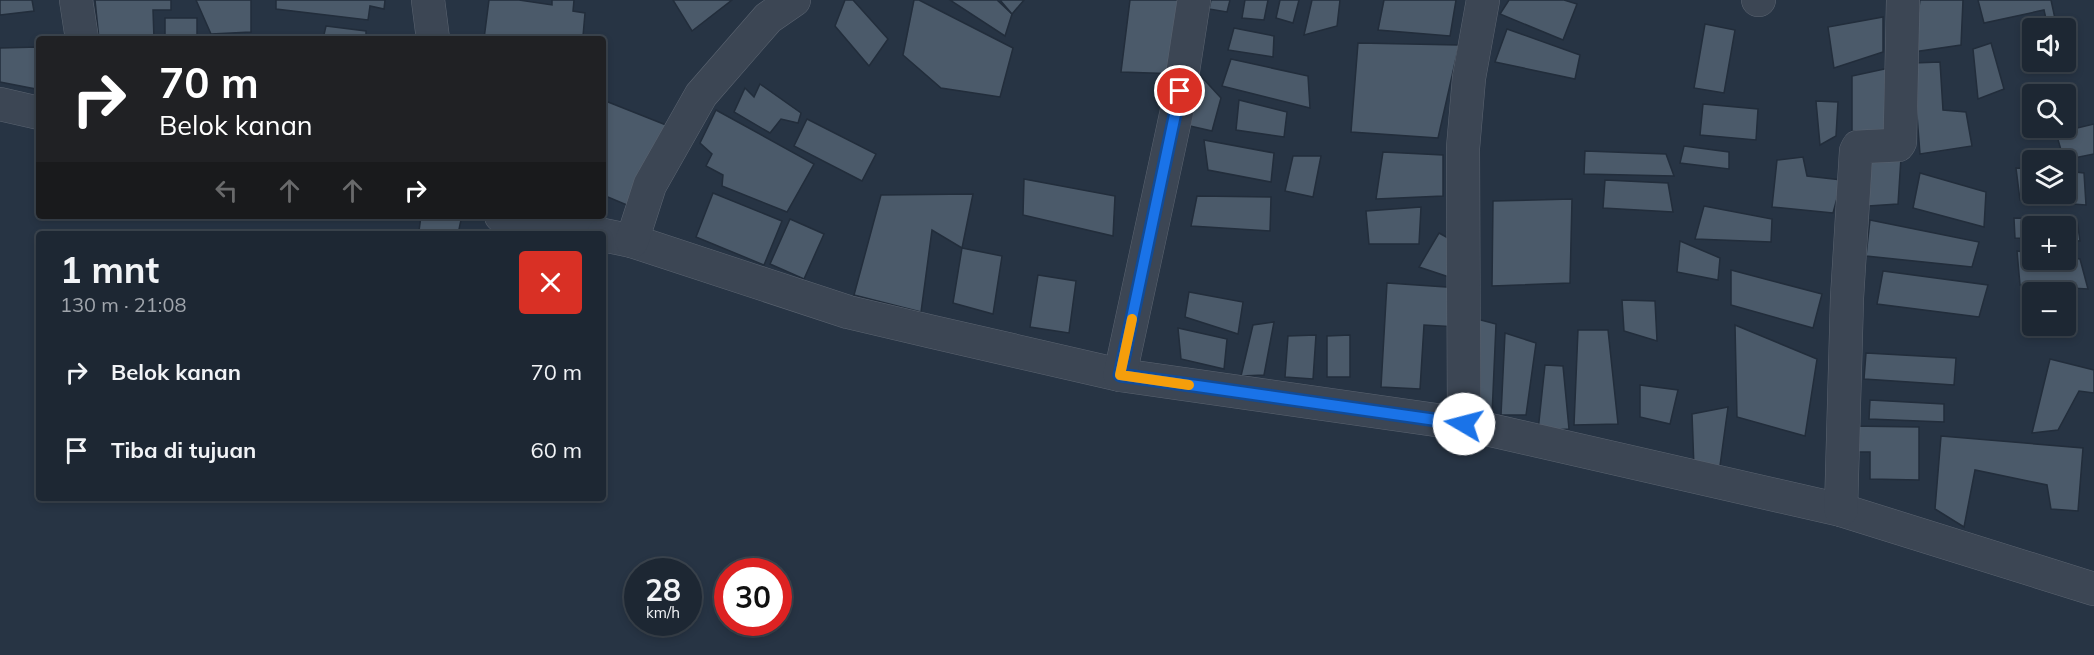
<!DOCTYPE html>
<html lang="id">
<meta charset="utf-8">
<style>
body{margin:0;font-family:Mulish,sans-serif;background:#252f3b;color:#f1f3f6;height:100vh;display:flex;flex-direction:column;font-size:22px;white-space:nowrap}
*{box-sizing:border-box;margin:0}
p{font-size:20px;color:#a0a5ac}
.icon{flex:none;width:33px;height:33px;fill:none;stroke:currentColor;stroke-width:2;stroke-linecap:round;stroke-linejoin:round}
.map{position:relative;flex:1;overflow:hidden}
.panel{position:absolute;left:36px;top:231px;width:570px;height:270px;display:flex;flex-direction:column;background:#1d2733;border-radius:6px;box-shadow:0 3px 9px #0003,0 0 0 2px #3b444e}
.panel>*{flex:none}
.banner{position:absolute;left:36px;top:36px;width:570px;height:183px;border-radius:6px;box-shadow:0 3px 9px #0003,0 0 0 2px #3b444e;background:#202124;color:#fff;overflow:hidden}
.buttons{position:absolute;left:2022px;top:18px;display:grid;gap:12px}
.buttons a{display:grid;place-items:center;width:54px;height:54px;border-radius:6px;background:#1d2733;box-shadow:0 3px 9px #0003,0 0 0 2px #3b444e;font-size:30px}
.speed{position:absolute;left:624px;top:558px;display:flex;gap:12px;font-size:30px;font-weight:700;text-align:center}
.speed>*{display:grid;place-content:center;width:78px;height:78px;border-radius:50%;background:#1d2733;box-shadow:0 3px 9px #0003,0 0 0 2px #3b444e;line-height:1}
.speed small{font-size:15px;font-weight:400}
.speed .limit{border:9px solid #d22;background:#fff;color:#111}
.pin{position:absolute;display:grid;place-items:center;width:51px;height:51px;color:#fff;margin:-26px;border:3px solid #fff;border-radius:50%;box-shadow:0 2px 6px #0007}
.me{position:absolute;width:66px;margin:-33px;rotate:278deg;stroke-linejoin:round;filter:drop-shadow(0 0 4px #0008)}
.turn{display:flex;align-items:center;gap:21px;height:126px;padding:0 24px;font-size:27px}
.turn .icon{width:78px;height:78px;stroke-width:2.5}
.turn b{display:block;font-size:42px;line-height:51px}
.lanes{display:flex;align-items:center;height:57px;padding:0 24px;background:#0003;justify-content:center;gap:30px;direction:ltr}
.lanes .off{opacity:.35}
.round{display:grid;place-items:center;flex:none;width:63px;height:63px;border-radius:6px;background:#252f3b}
.head{display:flex;align-items:center;justify-content:space-between;height:102px;padding:0 24px}
h1{font-size:36px;font-weight:700;line-height:45px}
ul{padding:0;list-style:none}
li{display:flex;align-items:center;gap:18px;height:78px;padding:0 24px}
li div{flex:1}
li b{display:block;font-size:22px}
li em{font-style:normal}
.map>svg:first-child{display:block}
.building{fill:#4b5a6a;stroke:#222d3b;stroke-width:1.5}
.lines{fill:none;stroke-linecap:round;stroke-linejoin:round}
.street-casing{stroke:#5b6471;stroke-width:34}
.street{stroke:#3c4654;stroke-width:33}
.route-casing{stroke:#114b97;stroke-width:15}
.route{stroke:#1a73e8;stroke-width:10}
.slow{stroke:#f59e0b;stroke-width:10}
</style>
<div class="map">
<svg width="2094" height="655" viewBox="0 0 2094 655">
<rect width="100%" height="100%" fill="#273444"/>
<g class="building">
<path d="M 0,0 L 32,0 L 34,11 L 0,15 Z"/>
<path d="M 95,0 L 171,0 L 171,10 L 153,10 L 154,39 L 99,39 Z"/>
<path d="M 196,0 L 251,0 L 251,32 L 211,34 Z"/>
<path d="M 276,0 L 385,0 L 384,9 L 370,6 L 368,20 L 276,9 Z"/>
<path d="M 489,0 L 519,0 L 552,5 L 552,0 L 574,0 L 573,11 L 585,13 L 583,36 L 602,39 L 484,39 Z"/>
<path d="M 673,0 L 732,0 L 692,31 Z"/>
<path d="M 845,0 L 853,0 L 888,39 L 869,66 L 835,26 Z"/>
<path d="M 914,0 L 919,0 L 1013,48 L 1000,97 L 941,88 L 903,55 Z"/>
<path d="M 950,0 L 997,0 L 1012,14 L 1005,36 Z"/>
<path d="M 1000,0 L 1024,0 L 1012,14 Z"/>
<path d="M 1130,0 L 1185,0 L 1180,74 L 1121,72 Z"/>
<path d="M 1211,0 L 1230,0 L 1227,12 L 1209,9 Z"/>
<path d="M 1245,0 L 1268,0 L 1264,20 L 1242,18 Z"/>
<path d="M 1280,0 L 1299,0 L 1293,23 L 1276,18 Z"/>
<path d="M 1312,0 L 1340,0 L 1337,26 L 1304,35 Z"/>
<path d="M 1384,0 L 1456,0 L 1450,36 L 1378,30 Z"/>
<path d="M 1509,0 L 1564,0 L 1577,4 L 1563,40 L 1500,14 Z"/>
<path d="M 1920,0 L 1963,0 L 1961,45 L 1913,52 Z"/>
<path d="M 1978,0 L 2051,0 L 2057,28 L 2048,28 L 2044,10 L 1984,23 Z"/>
<path d="M 1883,17 L 1883,52 L 1834,68 L 1828,27 Z"/>
<rect x="165" y="18" width="32" height="21"/>
<path d="M 1705,24 L 1735,30 L 1724,93 L 1694,88 Z"/>
<path d="M 326,26 L 366,31 L 366,39 L 323,39 Z"/>
<path d="M 1234,28 L 1274,36 L 1273,57 L 1228,50 Z"/>
<path d="M 1507,29 L 1580,55 L 1575,79 L 1495,62 Z"/>
<path d="M 1358,43 L 1459,45 L 1438,138 L 1351,132 Z"/>
<path d="M 1991,43 L 2004,89 L 1978,99 L 1973,49 Z"/>
<path d="M 39,47 L 36,89 L 0,82 L 0,48 Z"/>
<path d="M 1231,59 L 1308,76 L 1310,108 L 1222,86 Z"/>
<path d="M 1940,62 L 1943,110 L 1966,112 L 1972,146 L 1920,154 L 1913,63 Z"/>
<path d="M 1889,68 L 1885,134 L 1852,131 L 1852,76 Z"/>
<path d="M 1198,73 L 1221,98 L 1212,131 L 1190,126 Z"/>
<path d="M 760,84 L 801,113 L 798,123 L 781,119 L 770,133 L 734,112 L 745,88 L 754,97 Z"/>
<path d="M 603,100 L 666,125 L 634,208 L 603,195 Z"/>
<path d="M 1239,100 L 1287,112 L 1284,137 L 1236,130 Z"/>
<path d="M 1816,101 L 1838,102 L 1836,136 L 1820,145 Z"/>
<path d="M 1703,104 L 1758,109 L 1756,140 L 1700,135 Z"/>
<path d="M 716,110 L 814,164 L 787,212 L 722,186 L 723,175 L 706,166 L 712,154 L 700,143 Z"/>
<path d="M 807,119 L 876,154 L 862,181 L 794,146 Z"/>
<path d="M 2094,124 L 2094,154 L 2064,160 L 2056,133 Z"/>
<path d="M 1204,140 L 1274,153 L 1271,182 L 1208,170 Z"/>
<path d="M 1684,146 L 1729,152 L 1729,169 L 1680,163 Z"/>
<path d="M 1585,151 L 1666,154 L 1674,176 L 1584,174 Z"/>
<path d="M 1383,152 L 1443,155 L 1443,196 L 1376,199 Z"/>
<path d="M 1293,156 L 1321,156 L 1313,197 L 1285,191 Z"/>
<path d="M 1803,157 L 1807,176 L 1842,180 L 1833,213 L 1772,207 L 1777,160 Z"/>
<path d="M 1901,158 L 1898,204 L 1868,206 L 1866,161 Z"/>
<path d="M 2016,168 L 2032,169 L 2032,194 L 2066,194 L 2066,171 L 2084,173 L 2086,205 L 2020,200 Z"/>
<path d="M 1920,173 L 1986,192 L 1984,227 L 1913,208 Z"/>
<path d="M 1024,179 L 1115,196 L 1113,236 L 1023,215 Z"/>
<path d="M 1605,180 L 1668,183 L 1673,212 L 1603,208 Z"/>
<path d="M 713,193 L 782,221 L 764,265 L 696,237 Z"/>
<path d="M 973,194 L 962,248 L 932,230 L 921,312 L 854,295 L 881,195 Z"/>
<path d="M 1197,196 L 1271,197 L 1270,231 L 1191,226 Z"/>
<path d="M 1572,199 L 1570,283 L 1492,286 L 1493,201 Z"/>
<path d="M 1704,206 L 1772,219 L 1771,242 L 1695,239 Z"/>
<path d="M 1421,207 L 1419,244 L 1369,244 L 1366,211 Z"/>
<path d="M 421,216 L 440,216 L 461,220 L 458,234 L 430,234 L 419,231 Z"/>
<path d="M 2014,218 L 2077,220 L 2080,241 L 2066,240 L 2066,226 L 2032,226 L 2032,239 L 2015,238 Z"/>
<path d="M 790,219 L 824,234 L 804,279 L 770,264 Z"/>
<path d="M 1870,220 L 1979,242 L 1972,267 L 1866,256 Z"/>
<path d="M 1439,233 L 1459,244 L 1449,277 L 1419,267 Z"/>
<path d="M 1680,241 L 1720,258 L 1718,280 L 1677,272 Z"/>
<path d="M 962,248 L 1002,256 L 993,314 L 953,303 Z"/>
<path d="M 2017,251 L 2032,253 L 2032,260 L 2066,260 L 2066,257 L 2080,259 L 2088,289 L 2020,285 Z"/>
<path d="M 1731,270 L 1822,294 L 1813,328 L 1731,305 Z"/>
<path d="M 1883,271 L 1988,285 L 1979,317 L 1877,304 Z"/>
<path d="M 1038,275 L 1076,281 L 1069,333 L 1030,327 Z"/>
<path d="M 1387,283 L 1461,288 L 1458,327 L 1424,325 L 1420,389 L 1381,387 Z"/>
<path d="M 1189,292 L 1243,302 L 1238,334 L 1185,317 Z"/>
<path d="M 1622,300 L 1655,301 L 1657,341 L 1624,331 Z"/>
<path d="M 1477,319 L 1496,324 L 1492,415 L 1474,408 Z"/>
<path d="M 1274,322 L 1264,375 L 1241,376 L 1253,325 Z"/>
<path d="M 1735,325 L 1817,359 L 1805,436 L 1737,417 Z"/>
<path d="M 1178,328 L 1227,339 L 1224,369 L 1181,359 Z"/>
<path d="M 1578,330 L 1608,330 L 1618,424 L 1574,425 Z"/>
<path d="M 1505,333 L 1536,343 L 1526,415 L 1501,415 Z"/>
<path d="M 1316,335 L 1313,379 L 1285,377 L 1288,336 Z"/>
<path d="M 1350,335 L 1350,377 L 1327,377 L 1327,336 Z"/>
<path d="M 1866,353 L 1956,358 L 1954,385 L 1864,379 Z"/>
<path d="M 2050,359 L 2094,370 L 2094,393 L 2079,391 L 2058,430 L 2032,433 Z"/>
<path d="M 1545,365 L 1563,366 L 1569,429 L 1538,431 Z"/>
<path d="M 1640,385 L 1678,390 L 1670,424 L 1640,417 Z"/>
<path d="M 1870,400 L 1944,404 L 1944,422 L 1869,419 Z"/>
<path d="M 1728,407 L 1719,473 L 1694,468 L 1692,414 Z"/>
<path d="M 1850,426 L 1919,427 L 1919,480 L 1870,479 L 1870,452 L 1849,452 Z"/>
<path d="M 1941,436 L 2083,448 L 2078,511 L 2051,509 L 2047,485 L 1975,470 L 1964,527 L 1935,509 Z"/>
</g>
<g class="lines">
<defs>
<g id="street">
<path d="M 76,0 L 82,39"/>
<path d="M 428,0 L 433,39"/>
<path d="M 1758,0 L 1759,0"/>
<path d="M 0,104 L 39,113"/>
<path d="M 501,216 L 596,234"/>
<path d="M 603,235 L 632,241 L 848,312 L 933,332 L 1120,375 L 1464,424 L 1841,510 L 2094,589"/>
<path d="M 632,241 L 650,185 L 701,95 L 768,18 L 794,0"/>
<path d="M 1120,375 L 1177,110 L 1194,0"/>
<path d="M 1464,424 L 1463,148 L 1469,78 L 1483,0"/>
<path d="M 1841,510 L 1847,298 L 1856,151 L 1858,147 L 1898,145 L 1900,142 L 1903,0"/>
</g>
</defs>
<use href="#street" class="street-casing"/>
<use href="#street" class="street"/>
</g>
<g class="lines">
<defs>
<path id="route" d="M 1180,91 L 1120,375 L 1464,424"/>
</defs>
<use href="#route" class="route-casing"/>
<use href="#route" class="route"/>
<path class="slow" d="M 1132,319 L 1120,375 L 1189,385"/>
</g>
</svg>
<div class="buttons">
<a><svg class="icon" aria-label="sound" viewBox="0 0 24 24"><path d="M4 9h4l5-4v14l-5-4H4zM17 9q2 3 0 6"/></svg></a>
<a><svg class="icon" aria-label="search" viewBox="0 0 24 24"><circle cx="10" cy="10" r="6"/><path d="M15 15l6 6"/></svg></a>
<a><svg class="icon" aria-label="layers" viewBox="0 0 24 24"><path d="M12 4l9 5-9 5-9-5zM3 14l9 5 9-5"/></svg></a>
<a>+</a>
<a>−</a>
</div>
<div class="speed"><div>28<small>km/h</small></div><div class="limit">30</div></div>
<div class="pin" style="left:1180px;top:91px;background:#d93025"><svg class="icon" aria-label="arrive" viewBox="0 0 24 24"><path d="M6 21V4h12l-3 4 3 4H6"/></svg></div>
<svg class="me" style="left:1464px;top:424px" viewBox="-20 -20 40 40"><circle r="19" fill="#fff"/><path d="M0-13L10 11 0 6-10 11z" fill="#1a73e8"/></svg>
<div class="banner">
<div class="turn"><svg class="icon" aria-label="right" viewBox="0 0 24 24"><path d="M7 20v-9h11M14 6l5 5-5 5"/></svg><div><b>70 m</b>Belok kanan</div></div>
<div class="lanes"><svg class="icon off" aria-label="left" viewBox="0 0 24 24"><path d="M17 20v-9H6M10 6l-5 5 5 5"/></svg><svg class="icon off" aria-label="ahead" viewBox="0 0 24 24"><path d="M12 20V5M6 11l6-6 6 6"/></svg><svg class="icon off" aria-label="ahead" viewBox="0 0 24 24"><path d="M12 20V5M6 11l6-6 6 6"/></svg><svg class="icon" aria-label="right" viewBox="0 0 24 24"><path d="M7 20v-9h11M14 6l5 5-5 5"/></svg></div>
</div>
<section class="panel">
<div class="head"><div><h1>1 mnt</h1><p>130 m · 21:08</p></div><a class="round" style="background:#d93025;color:#fff"><svg class="icon" aria-label="close" viewBox="0 0 24 24"><path d="M6 6l12 12M18 6L6 18"/></svg></a></div>
<ul>
<li><svg class="icon" aria-label="right" viewBox="0 0 24 24"><path d="M7 20v-9h11M14 6l5 5-5 5"/></svg><div><b>Belok kanan</b></div><em>70 m</em></li>
<li><svg class="icon" aria-label="arrive" viewBox="0 0 24 24"><path d="M6 21V4h12l-3 4 3 4H6"/></svg><div><b>Tiba di tujuan</b></div><em>60 m</em></li>
</ul>
</section>
</div>
